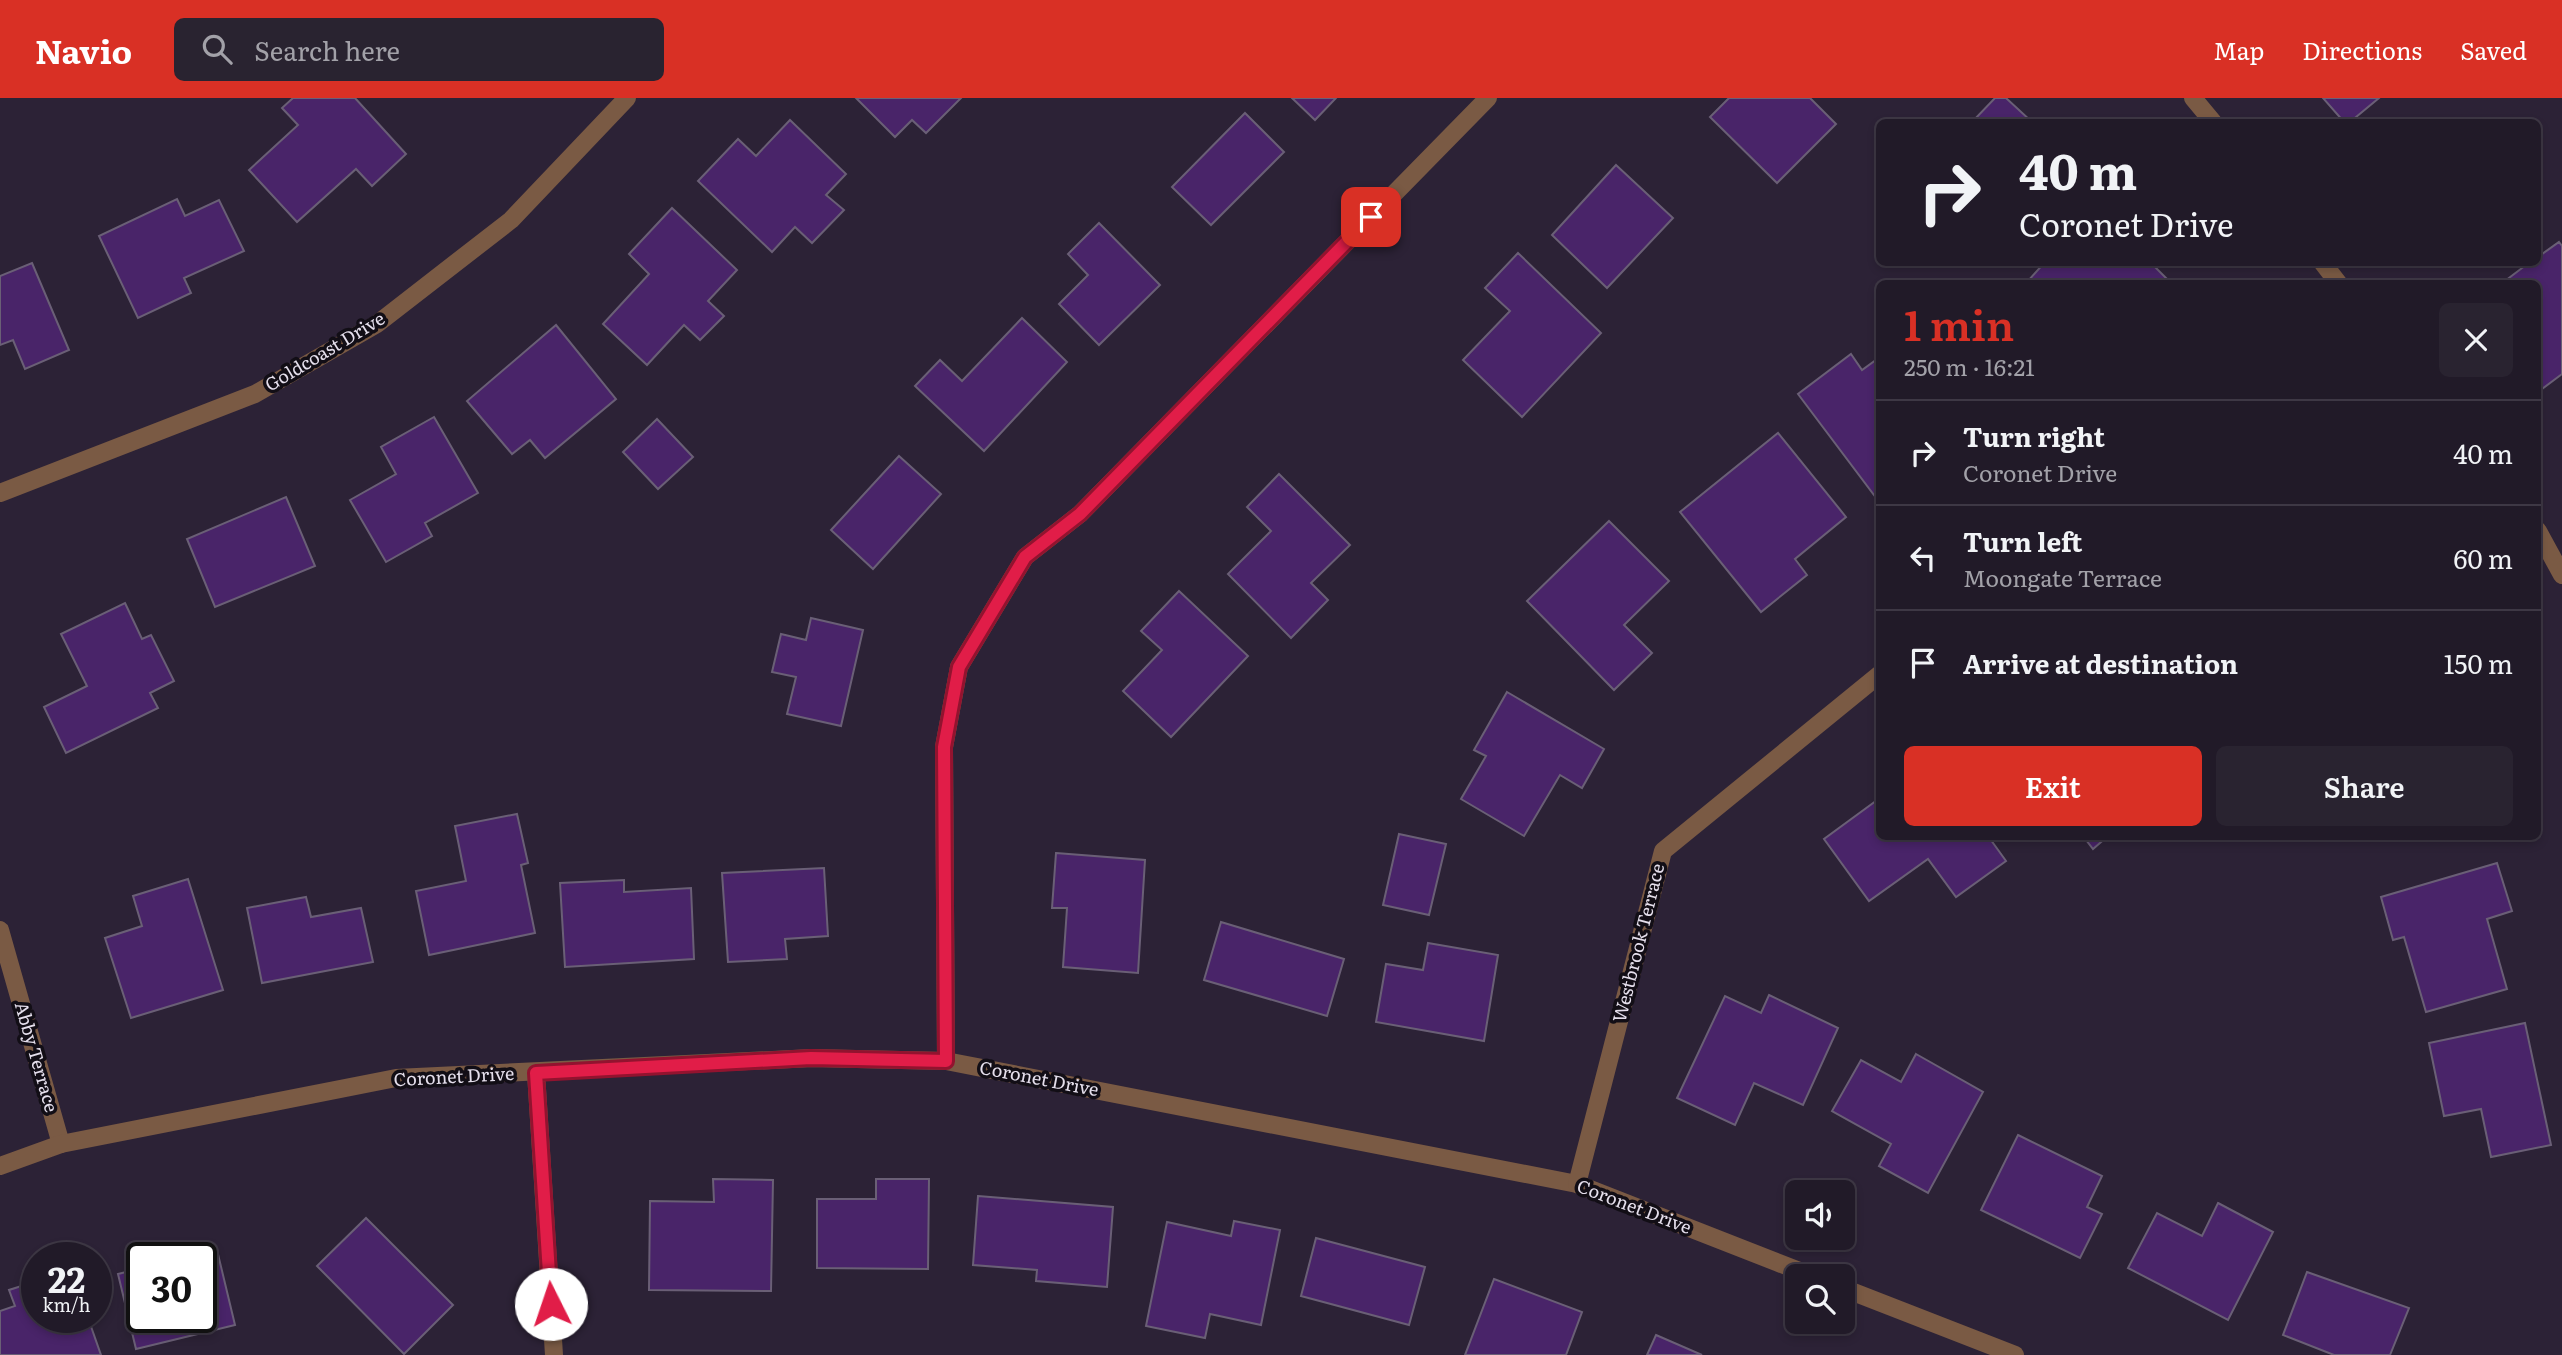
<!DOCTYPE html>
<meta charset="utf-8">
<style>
body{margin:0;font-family:Literata,serif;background:#292330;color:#f1f3f6;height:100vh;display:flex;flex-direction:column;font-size:26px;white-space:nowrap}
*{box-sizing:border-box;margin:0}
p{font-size:23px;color:#a2a1a8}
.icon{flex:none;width:38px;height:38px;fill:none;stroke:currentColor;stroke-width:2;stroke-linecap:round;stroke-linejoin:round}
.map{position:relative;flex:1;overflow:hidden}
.side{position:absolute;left:1876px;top:182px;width:665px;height:560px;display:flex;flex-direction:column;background:#211a28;border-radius:10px;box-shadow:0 4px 10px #0003,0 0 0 2px #3e3845}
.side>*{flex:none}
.top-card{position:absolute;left:1876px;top:21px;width:665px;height:147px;border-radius:10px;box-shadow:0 4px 10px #0003,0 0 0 2px #3e3845;background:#211a28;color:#f1f3f6;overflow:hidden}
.tools{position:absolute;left:1785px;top:1082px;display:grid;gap:14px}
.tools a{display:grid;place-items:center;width:70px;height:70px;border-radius:10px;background:#211a28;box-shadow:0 4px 10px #0003,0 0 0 2px #3e3845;font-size:35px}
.speed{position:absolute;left:21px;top:1144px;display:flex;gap:14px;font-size:35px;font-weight:700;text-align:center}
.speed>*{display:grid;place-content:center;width:91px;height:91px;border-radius:50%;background:#211a28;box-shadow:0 4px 10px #0003,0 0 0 2px #3e3845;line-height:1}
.speed small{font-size:18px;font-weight:400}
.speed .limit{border:4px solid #111;border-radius:10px;background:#fff;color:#111}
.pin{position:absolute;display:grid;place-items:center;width:60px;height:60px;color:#fff;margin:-30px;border-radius:14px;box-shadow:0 4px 10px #0006}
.me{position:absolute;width:77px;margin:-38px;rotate:356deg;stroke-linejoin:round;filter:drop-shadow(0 0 5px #0008)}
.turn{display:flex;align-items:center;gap:24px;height:147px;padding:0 28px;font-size:32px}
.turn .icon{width:91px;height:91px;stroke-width:2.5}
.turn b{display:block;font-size:49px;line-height:60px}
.round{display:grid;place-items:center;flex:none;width:74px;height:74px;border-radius:10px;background:#292330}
.head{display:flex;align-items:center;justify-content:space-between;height:119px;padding:0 28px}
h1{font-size:42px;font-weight:600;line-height:52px;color:#d93025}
.primary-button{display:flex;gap:14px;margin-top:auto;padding:14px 28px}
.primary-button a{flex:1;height:80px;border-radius:10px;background:#d93025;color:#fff;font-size:28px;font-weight:600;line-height:80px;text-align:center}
.primary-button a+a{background:#292330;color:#f1f3f6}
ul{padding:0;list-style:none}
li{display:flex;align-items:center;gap:21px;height:105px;padding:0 28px;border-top:2px solid #3e3845}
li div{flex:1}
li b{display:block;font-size:26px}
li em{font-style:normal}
header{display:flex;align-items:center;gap:42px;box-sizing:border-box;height:98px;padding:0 35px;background:#d93025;color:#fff}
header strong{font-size:33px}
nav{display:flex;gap:38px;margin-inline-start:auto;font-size:24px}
.search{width:490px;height:63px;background:#292330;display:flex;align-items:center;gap:18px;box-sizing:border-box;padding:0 24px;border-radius:10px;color:#a2a1a8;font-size:26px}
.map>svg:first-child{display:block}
.building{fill:#492469;stroke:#6a5f76;stroke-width:2}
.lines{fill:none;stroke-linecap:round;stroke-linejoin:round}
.minor{stroke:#7a5a44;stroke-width:18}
.route-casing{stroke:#92132f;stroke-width:18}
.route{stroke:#e11d48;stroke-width:12}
.labels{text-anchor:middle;stroke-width:7;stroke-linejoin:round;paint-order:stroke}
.street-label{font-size:18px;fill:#e5dfec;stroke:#120e16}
</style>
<header>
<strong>Navio</strong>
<div class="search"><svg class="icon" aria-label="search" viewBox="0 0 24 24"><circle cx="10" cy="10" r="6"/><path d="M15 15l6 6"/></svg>Search here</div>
<nav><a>Map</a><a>Directions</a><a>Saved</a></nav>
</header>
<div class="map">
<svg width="2562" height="1257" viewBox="0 0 2562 1257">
<rect width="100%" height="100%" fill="#2c2236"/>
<g class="building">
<path d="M 293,0 L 355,0 L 406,56 L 372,88 L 356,71 L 297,124 L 249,72 L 298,27 L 282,10 Z"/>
<path d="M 856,0 L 961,0 L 926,35 L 912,22 L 895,39 Z"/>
<path d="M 1292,0 L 1336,0 L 1315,22 Z"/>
<path d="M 1729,0 L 1810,0 L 1836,26 L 1777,85 L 1710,19 Z"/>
<path d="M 1995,0 L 2006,0 L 2032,24 L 1972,24 Z"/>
<path d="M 2323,0 L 2379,0 L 2350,24 L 2344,24 Z"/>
<path d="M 1245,15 L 1284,54 L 1211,127 L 1172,89 Z"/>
<path d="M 790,22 L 846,76 L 826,97 L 844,112 L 812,145 L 795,129 L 772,154 L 698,83 L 738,41 L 756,58 Z"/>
<path d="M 1616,67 L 1673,120 L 1607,190 L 1552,137 Z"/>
<path d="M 177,101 L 185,118 L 219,102 L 244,153 L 184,180 L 191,195 L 138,220 L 99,138 Z"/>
<path d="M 672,110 L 737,172 L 708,203 L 724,218 L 700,242 L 684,227 L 647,267 L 603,226 L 649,176 L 629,156 Z"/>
<path d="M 1099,125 L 1160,187 L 1099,247 L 1059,206 L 1088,177 L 1068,156 Z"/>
<path d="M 2559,144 L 2562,148 L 2562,276 L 2538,294 L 2538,186 L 2501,186 L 2530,164 L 2538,164 L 2538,159 Z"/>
<path d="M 1518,155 L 1601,235 L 1522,319 L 1463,262 L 1510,213 L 1485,190 Z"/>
<path d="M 2045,164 L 2150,164 L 2172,186 L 2031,186 L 2028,183 Z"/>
<path d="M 32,165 L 69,252 L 25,271 L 13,242 L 0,247 L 0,178 Z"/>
<path d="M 1022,220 L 1067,264 L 984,353 L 915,288 L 940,262 L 962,283 Z"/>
<path d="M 556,227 L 616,301 L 545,360 L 530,342 L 512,356 L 467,303 Z"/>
<path d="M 1851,256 L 1862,272 L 1880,259 L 1880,405 L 1798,296 Z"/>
<path d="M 434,319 L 478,395 L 425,425 L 432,438 L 386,464 L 350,402 L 396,376 L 381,349 Z"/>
<path d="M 657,321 L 693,359 L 658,391 L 623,354 Z"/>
<path d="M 1778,335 L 1846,419 L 1795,461 L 1807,477 L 1761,514 L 1680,414 Z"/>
<path d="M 899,358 L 941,396 L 873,471 L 831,432 Z"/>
<path d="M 1279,376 L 1350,447 L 1311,485 L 1328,502 L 1291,540 L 1228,476 L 1271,433 L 1247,409 Z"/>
<path d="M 286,399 L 315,468 L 215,509 L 187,441 Z"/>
<path d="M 1609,423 L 1669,483 L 1624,527 L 1652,555 L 1614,592 L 1527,503 Z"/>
<path d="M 1179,493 L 1248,558 L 1171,639 L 1123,593 L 1162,552 L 1141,533 Z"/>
<path d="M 125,505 L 142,541 L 151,537 L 174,583 L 150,595 L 158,610 L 66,655 L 44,609 L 87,588 L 61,536 Z"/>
<path d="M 811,520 L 863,532 L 841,628 L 787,616 L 796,579 L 772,574 L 781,536 L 806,542 Z"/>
<path d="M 1507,594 L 1604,651 L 1582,690 L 1560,677 L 1524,738 L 1461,701 L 1486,658 L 1474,652 Z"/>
<path d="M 1880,700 L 1880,738 L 1988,738 L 2006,763 L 1956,799 L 1928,761 L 1869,803 L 1824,741 Z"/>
<path d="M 517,716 L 528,765 L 521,767 L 535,835 L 429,857 L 416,793 L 466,783 L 455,728 Z"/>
<path d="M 1399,736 L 1446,746 L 1429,817 L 1383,807 Z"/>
<path d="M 2083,738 L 2108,738 L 2093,751 Z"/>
<path d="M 1056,755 L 1145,762 L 1138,875 L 1063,869 L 1067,810 L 1052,810 Z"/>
<path d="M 2497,765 L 2512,813 L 2487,821 L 2507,891 L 2426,914 L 2404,839 L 2393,842 L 2381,799 Z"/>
<path d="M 824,770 L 828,838 L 785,841 L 787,861 L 728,864 L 722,775 Z"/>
<path d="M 188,781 L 223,892 L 131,920 L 105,840 L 142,828 L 133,798 Z"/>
<path d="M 624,782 L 624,794 L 691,790 L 694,861 L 565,869 L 560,785 Z"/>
<path d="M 306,799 L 311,819 L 361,810 L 373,864 L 262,885 L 247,810 Z"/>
<path d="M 1221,824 L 1344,861 L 1327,918 L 1204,882 Z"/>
<path d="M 1428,845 L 1498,857 L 1484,943 L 1376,924 L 1386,866 L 1423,872 Z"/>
<path d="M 1769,897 L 1838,930 L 1803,1007 L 1754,985 L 1735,1027 L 1677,1000 L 1725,898 L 1761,915 Z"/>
<path d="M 2525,925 L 2551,1047 L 2491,1059 L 2481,1011 L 2444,1018 L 2429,945 Z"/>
<path d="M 1916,956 L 1983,994 L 1928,1095 L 1879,1068 L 1891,1046 L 1832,1013 L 1861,962 L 1901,984 Z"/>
<path d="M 2018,1037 L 2102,1078 L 2087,1109 L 2102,1116 L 2080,1160 L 1981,1112 Z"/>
<path d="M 713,1081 L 773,1082 L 771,1193 L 649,1192 L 650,1103 L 714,1104 Z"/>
<path d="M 876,1081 L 929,1081 L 928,1171 L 817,1170 L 817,1101 L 876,1101 Z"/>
<path d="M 978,1098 L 1113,1109 L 1107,1189 L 1036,1183 L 1037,1172 L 973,1167 Z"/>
<path d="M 2218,1105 L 2273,1134 L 2228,1222 L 2128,1170 L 2157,1115 L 2202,1138 Z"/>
<path d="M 366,1120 L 453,1207 L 404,1256 L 317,1168 Z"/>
<path d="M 1234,1123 L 1280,1132 L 1261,1227 L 1210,1216 L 1205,1240 L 1146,1228 L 1167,1124 L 1231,1138 Z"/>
<path d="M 1316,1140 L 1425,1169 L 1409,1227 L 1301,1198 Z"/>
<path d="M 217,1152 L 235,1227 L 136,1251 L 118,1176 L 142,1170 L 142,1220 L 201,1220 L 201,1160 L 184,1160 Z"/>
<path d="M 2307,1174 L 2409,1210 L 2390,1257 L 2334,1257 L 2283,1237 Z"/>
<path d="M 1494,1181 L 1582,1214 L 1566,1257 L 1465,1257 Z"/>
<path d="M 37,1183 L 37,1220 L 88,1220 L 101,1257 L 0,1257 L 0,1213 L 15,1208 L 9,1192 Z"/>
<path d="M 1656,1237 L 1702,1257 L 1647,1257 Z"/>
</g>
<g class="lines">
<g class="minor">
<path d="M 2193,0 L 2213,24"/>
<path d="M 2322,164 L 2339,186"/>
<path d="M 0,395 L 255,296 L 377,226 L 511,122 L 627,0"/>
<path d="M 2538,433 L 2562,477"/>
<path d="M 0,832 L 61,1046"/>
<path d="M 946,963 L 944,649 L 959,569 L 1025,459 L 1080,416 L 1488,0"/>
<path d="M 536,975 L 554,1257"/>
<path d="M 0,1068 L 61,1046 L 396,980 L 812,960 L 946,963 L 1577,1086 L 1812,1178"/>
<path d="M 1577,1086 L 1663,753 L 1880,576"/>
<path d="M 1843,1190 L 2015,1257"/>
</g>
</g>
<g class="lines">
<defs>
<path id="route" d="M 551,1206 L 536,975 L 811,960 L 946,963 L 944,649 L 959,569 L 1025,459 L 1080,416 L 1371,119"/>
</defs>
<use href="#route" class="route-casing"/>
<use href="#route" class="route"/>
</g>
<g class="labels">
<g class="street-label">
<text transform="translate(325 254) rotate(-31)" y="6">Goldcoast Drive</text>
<text transform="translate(1639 845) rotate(-76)" y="6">Westbrook Terrace</text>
<text transform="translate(36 959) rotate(74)" y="6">Abby Terrace</text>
<text transform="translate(454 979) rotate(-3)" y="6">Coronet Drive</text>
<text transform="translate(1039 981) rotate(11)" y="6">Coronet Drive</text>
<text transform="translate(1634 1109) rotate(21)" y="6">Coronet Drive</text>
</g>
</g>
</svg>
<div class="tools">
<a><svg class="icon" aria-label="sound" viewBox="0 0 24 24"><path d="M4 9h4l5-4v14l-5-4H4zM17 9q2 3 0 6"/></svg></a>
<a><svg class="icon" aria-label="search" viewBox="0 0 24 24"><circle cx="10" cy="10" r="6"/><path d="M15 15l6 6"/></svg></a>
</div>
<div class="speed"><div>22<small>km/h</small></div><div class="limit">30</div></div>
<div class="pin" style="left:1371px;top:119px;background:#d93025"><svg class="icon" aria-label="arrive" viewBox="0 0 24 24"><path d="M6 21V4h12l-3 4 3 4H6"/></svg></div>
<svg class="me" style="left:551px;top:1206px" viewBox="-20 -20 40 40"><circle r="19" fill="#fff"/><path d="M0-13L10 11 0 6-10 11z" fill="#e11d48"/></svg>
<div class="top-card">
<div class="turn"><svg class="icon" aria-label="right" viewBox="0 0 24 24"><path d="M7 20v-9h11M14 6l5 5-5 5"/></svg><div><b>40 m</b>Coronet Drive</div></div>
</div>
<section class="side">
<div class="head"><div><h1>1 min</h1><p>250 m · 16:21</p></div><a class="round"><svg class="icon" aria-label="close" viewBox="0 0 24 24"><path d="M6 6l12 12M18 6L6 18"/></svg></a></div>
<ul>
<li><svg class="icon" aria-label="right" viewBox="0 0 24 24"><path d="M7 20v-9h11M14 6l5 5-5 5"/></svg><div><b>Turn right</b><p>Coronet Drive</p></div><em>40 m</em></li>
<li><svg class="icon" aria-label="left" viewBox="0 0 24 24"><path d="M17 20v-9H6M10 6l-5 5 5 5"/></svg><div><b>Turn left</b><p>Moongate Terrace</p></div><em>60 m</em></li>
<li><svg class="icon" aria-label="arrive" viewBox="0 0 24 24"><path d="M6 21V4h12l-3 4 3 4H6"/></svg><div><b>Arrive at destination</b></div><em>150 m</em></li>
</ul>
<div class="primary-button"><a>Exit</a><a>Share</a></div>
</section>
</div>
